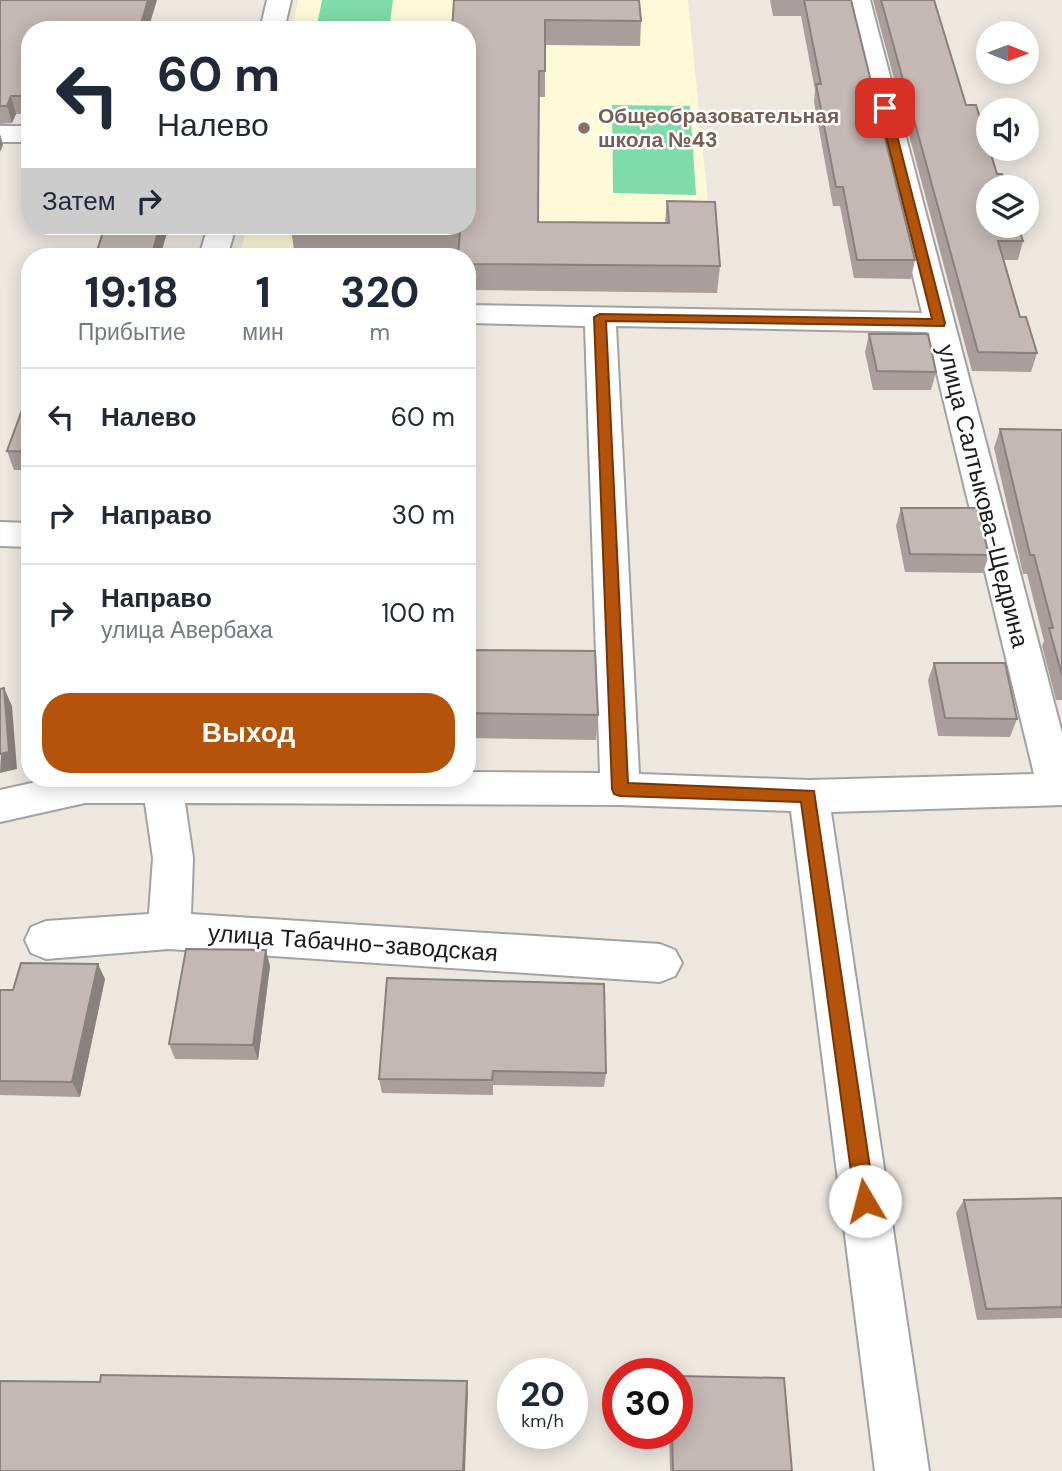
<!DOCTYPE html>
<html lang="ru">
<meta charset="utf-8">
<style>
body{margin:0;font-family:"DM Sans",sans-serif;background:#f2f2f3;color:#1f2937;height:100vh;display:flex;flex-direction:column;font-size:26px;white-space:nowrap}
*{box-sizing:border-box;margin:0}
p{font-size:23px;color:#747a83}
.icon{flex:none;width:38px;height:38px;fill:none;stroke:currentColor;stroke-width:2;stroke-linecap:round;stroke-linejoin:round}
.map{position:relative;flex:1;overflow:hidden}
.details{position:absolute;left:21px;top:248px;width:455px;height:539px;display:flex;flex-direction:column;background:#fff;border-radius:28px;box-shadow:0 4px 18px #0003}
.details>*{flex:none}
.hud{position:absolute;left:21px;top:21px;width:455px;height:214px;border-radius:28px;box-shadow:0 4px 18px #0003;background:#fff;color:#1f2937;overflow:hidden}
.needle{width:46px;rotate:91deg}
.tools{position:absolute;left:976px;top:21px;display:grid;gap:14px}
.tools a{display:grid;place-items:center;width:63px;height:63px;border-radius:50%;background:#fff;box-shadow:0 4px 18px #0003;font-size:35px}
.speed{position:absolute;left:497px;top:1358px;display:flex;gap:14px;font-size:35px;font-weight:700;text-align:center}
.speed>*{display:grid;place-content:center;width:91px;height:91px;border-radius:50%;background:#fff;box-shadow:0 4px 18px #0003;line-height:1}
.speed small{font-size:18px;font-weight:400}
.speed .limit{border:10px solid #d22;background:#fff;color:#111}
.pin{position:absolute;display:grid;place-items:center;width:60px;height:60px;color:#fff;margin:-30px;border-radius:14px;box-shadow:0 4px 10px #0006}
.me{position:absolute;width:77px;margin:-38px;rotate:352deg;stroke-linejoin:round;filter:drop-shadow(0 0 5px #0008)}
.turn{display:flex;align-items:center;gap:24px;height:147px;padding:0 21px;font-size:32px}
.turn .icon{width:91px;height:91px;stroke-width:2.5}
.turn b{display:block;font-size:49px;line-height:60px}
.then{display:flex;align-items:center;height:66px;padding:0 21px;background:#0003;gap:14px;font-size:26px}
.eta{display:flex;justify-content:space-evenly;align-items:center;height:119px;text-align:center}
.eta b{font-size:42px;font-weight:700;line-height:49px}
.button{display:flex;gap:14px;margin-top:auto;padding:14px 21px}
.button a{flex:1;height:80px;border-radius:28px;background:#b45309;color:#fff;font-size:28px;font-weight:700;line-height:80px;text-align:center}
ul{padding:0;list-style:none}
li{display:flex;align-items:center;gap:21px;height:98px;padding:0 21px;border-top:2px solid #e0e1e3}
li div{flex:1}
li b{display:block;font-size:26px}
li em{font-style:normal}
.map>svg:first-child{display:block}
.education{fill:#fef9d7}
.pitch{fill:#7edcaa}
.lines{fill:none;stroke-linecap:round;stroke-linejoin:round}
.street-casing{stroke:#a2a2a2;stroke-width:4}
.street{fill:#fff;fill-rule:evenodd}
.wall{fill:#a99e9b}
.shaded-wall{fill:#89817e}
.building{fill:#c4b8b4;stroke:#89817e;stroke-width:2}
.route{fill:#b45309;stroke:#753606;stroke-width:2}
.education-dot{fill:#8d6e63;stroke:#fff;stroke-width:2.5}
.labels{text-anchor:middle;stroke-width:5;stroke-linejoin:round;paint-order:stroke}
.far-education-label{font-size:21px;font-weight:bold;fill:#785e54;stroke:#fff;text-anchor:start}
.street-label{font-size:24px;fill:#1b1b1b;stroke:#fff}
</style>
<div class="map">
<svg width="1062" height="1471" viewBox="0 0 1062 1471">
<rect width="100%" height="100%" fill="#ede7e0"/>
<path class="education" d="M 298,0 L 688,0 L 717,293 L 467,290 L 467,257 L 239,257 L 247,226 L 467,226 L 467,30 L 292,30 Z"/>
<g class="pitch">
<path d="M 322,0 L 393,0 L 389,30 L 316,30 Z"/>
<path d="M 612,105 L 690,106 L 696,195 L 613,193 Z"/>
</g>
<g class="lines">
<defs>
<g id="street">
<path d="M 267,0 L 291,0 L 284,30 L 260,30 Z"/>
<path d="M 846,0 L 870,0 L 1062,733 L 1062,805 L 831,812 L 929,1471 L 875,1471 L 791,811 L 620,805 L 185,803 L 193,858 L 191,914 L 660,944 L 675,950 L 682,963 L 675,976 L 660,982 L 169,949 L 46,959 L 31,953 L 25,940 L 31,927 L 46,921 L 149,914 L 153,858 L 145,803 L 85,803 L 0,822 L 0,790 L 50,779 L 467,779 L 467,772 L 600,773 L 585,326 L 467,323 L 467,305 L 922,313 ZM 616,326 L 927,332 L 1034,774 L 809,780 L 639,774 Z"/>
<rect x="0" y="126" width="30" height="16"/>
<path d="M 208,226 L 236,226 L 227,257 L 199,257 Z"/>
<path d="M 0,522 L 30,523 L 30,547 L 0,546 Z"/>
</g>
</defs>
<use href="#street" class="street-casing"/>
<use href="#street" class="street"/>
</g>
<g class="wall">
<path d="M 0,0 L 30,30 L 30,114 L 16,114 L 12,123 L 0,124 Z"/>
<path d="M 454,0 L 641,21 L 640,46 L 545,45 L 545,97 L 539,97 L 538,222 L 665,223 L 667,201 L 720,266 L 717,293 L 467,290 L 467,257 L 295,256 L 291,230 L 467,226 Z"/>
<path d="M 770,0 L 851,0 L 915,260 L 911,279 L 854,278 L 840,206 L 833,206 L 814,102 L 815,90 L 801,16 L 773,16 Z"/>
<path d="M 873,0 L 934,0 L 966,105 L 997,174 L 1023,241 L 1018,260 L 1003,260 L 1020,317 L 1037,353 L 1031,372 L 972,371 Z"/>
<path d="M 869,334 L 936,372 L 931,390 L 873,390 L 865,352 Z"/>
<path d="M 30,410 L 30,470 L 14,470 L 7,451 Z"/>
<path d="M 1000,429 L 1062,430 L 1062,700 L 1056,700 L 1042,646 L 1044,641 L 1027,574 L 1023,574 L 994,448 Z"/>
<path d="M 901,508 L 989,555 L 983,573 L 905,572 L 896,526 Z"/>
<path d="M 467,650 L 598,715 L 596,740 L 467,738 Z"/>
<path d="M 934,663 L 1017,719 L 1010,737 L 938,736 L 928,680 Z"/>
<path d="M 270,966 L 258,1060 L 175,1059 L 169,1044 Z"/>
<path d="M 105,979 L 80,1097 L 0,1095 L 0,990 L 13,990 Z"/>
<path d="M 604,984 L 606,1073 L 604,1087 L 493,1085 L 493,1095 L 382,1093 L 379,1079 Z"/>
<path d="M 1062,1198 L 1062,1318 L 977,1320 L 956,1213 L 964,1200 Z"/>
<path d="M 669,1433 L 677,1433 L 792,1471 L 670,1471 Z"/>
</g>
<g class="shaded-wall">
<path d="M 148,0 L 157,0 L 148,30 L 139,30 Z"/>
<path d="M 11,96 L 16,114 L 12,123 L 7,106 Z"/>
<path d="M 0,134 L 3,145 L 0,152 Z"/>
<path d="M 160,226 L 169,226 L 160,257 L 151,257 Z"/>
<path d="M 4,688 L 12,706 L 17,769 L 0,773 Z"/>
<path d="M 266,950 L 270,966 L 258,1060 L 253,1045 Z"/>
<path d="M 98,964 L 105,979 L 80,1097 L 72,1082 Z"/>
<path d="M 467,1381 L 468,1393 L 465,1471 L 463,1471 Z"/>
</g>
<g class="building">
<path d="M 0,0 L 148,0 L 139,30 L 30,30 L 30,96 L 11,96 L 7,106 L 0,106 Z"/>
<path d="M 454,0 L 639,0 L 641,21 L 545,20 L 545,71 L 539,71 L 538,222 L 669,223 L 667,201 L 715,202 L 720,266 L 467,264 L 467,257 L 458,257 L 460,231 L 291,230 L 292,226 L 467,226 L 467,30 L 452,30 Z"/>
<path d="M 804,0 L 851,0 L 915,260 L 857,260 L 843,187 L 836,187 L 816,84 L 821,84 Z"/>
<path d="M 881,0 L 934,0 L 966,105 L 976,105 L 997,174 L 1002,174 L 1006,187 L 989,187 L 989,226 L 1018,226 L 1023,241 L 998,241 L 1020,317 L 1026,317 L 1037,353 L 978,352 Z"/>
<path d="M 105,226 L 160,226 L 151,257 L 95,257 Z"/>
<path d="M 869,334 L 928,334 L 936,372 L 877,371 Z"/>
<path d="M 22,410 L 30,410 L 30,452 L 7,451 Z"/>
<path d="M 1000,429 L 1062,430 L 1062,675 L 1049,628 L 1053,628 L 1034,555 L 1030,555 Z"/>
<path d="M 901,508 L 977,508 L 989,555 L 910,554 Z"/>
<path d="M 467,650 L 595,651 L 598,715 L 467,713 Z"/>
<path d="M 934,663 L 1005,663 L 1017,719 L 945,718 Z"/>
<path d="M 4,688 L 9,752 L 0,754 L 0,689 Z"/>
<path d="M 186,949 L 266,950 L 253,1045 L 169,1044 Z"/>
<path d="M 21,963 L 98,964 L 72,1082 L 0,1081 L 0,990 L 13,990 Z"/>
<path d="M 387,978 L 604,984 L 606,1073 L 493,1071 L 492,1080 L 379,1079 Z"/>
<path d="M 1062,1198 L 1062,1307 L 986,1309 L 964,1200 Z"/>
<path d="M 101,1375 L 467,1381 L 463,1471 L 0,1471 L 0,1381 L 100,1382 Z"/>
<path d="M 677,1376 L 784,1378 L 792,1471 L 673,1471 L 672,1433 L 677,1433 Z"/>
</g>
<path class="route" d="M 885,104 L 890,108 L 945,323 L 944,326 L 606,321 L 628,783 L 814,791 L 875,1201 L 872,1208 L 865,1211 L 858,1208 L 855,1201 L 801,802 L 620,796 L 614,794 L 612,789 L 594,317 L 600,314 L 932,319 L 879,108 Z"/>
<circle class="education-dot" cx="584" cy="128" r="7"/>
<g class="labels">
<g class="far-education-label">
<text x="598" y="123">Общеобразовательная<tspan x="598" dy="24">школа №43</tspan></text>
</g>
<g class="street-label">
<text transform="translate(983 496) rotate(76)" y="8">улица Салтыкова-Щедрина</text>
<text transform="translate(353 943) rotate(4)" y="8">улица Табачно-заводская</text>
</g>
</g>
</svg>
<div class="tools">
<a><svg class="needle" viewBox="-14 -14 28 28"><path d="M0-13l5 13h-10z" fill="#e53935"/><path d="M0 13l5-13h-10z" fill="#747a83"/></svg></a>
<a><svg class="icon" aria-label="sound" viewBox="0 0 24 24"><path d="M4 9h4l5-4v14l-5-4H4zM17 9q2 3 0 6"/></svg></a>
<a><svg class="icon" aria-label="layers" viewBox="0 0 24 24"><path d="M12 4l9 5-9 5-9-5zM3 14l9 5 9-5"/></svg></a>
</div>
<div class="speed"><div>20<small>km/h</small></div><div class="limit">30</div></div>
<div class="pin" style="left:885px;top:108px;background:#d93025"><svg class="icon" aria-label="arrive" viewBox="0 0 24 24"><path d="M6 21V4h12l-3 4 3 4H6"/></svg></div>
<svg class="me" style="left:865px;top:1201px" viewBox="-20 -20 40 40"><circle r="19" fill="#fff"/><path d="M0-13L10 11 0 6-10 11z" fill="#b45309"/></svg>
<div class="hud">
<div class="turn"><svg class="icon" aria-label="left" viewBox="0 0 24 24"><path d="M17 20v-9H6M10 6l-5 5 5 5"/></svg><div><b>60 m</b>Налево</div></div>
<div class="then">Затем<svg class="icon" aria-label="right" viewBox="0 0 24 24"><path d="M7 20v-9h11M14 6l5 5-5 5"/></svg></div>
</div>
<section class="details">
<div class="eta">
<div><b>19:18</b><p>Прибытие</p></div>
<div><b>1</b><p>мин</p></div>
<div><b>320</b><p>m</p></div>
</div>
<ul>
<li><svg class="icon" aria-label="left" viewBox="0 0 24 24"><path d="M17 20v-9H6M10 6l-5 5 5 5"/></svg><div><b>Налево</b></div><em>60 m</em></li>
<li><svg class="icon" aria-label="right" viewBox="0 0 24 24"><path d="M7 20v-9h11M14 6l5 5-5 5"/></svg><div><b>Направо</b></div><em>30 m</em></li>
<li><svg class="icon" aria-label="right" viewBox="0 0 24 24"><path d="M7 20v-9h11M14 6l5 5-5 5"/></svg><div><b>Направо</b><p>улица Авербаха</p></div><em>100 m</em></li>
</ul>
<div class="button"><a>Выход</a></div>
</section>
</div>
